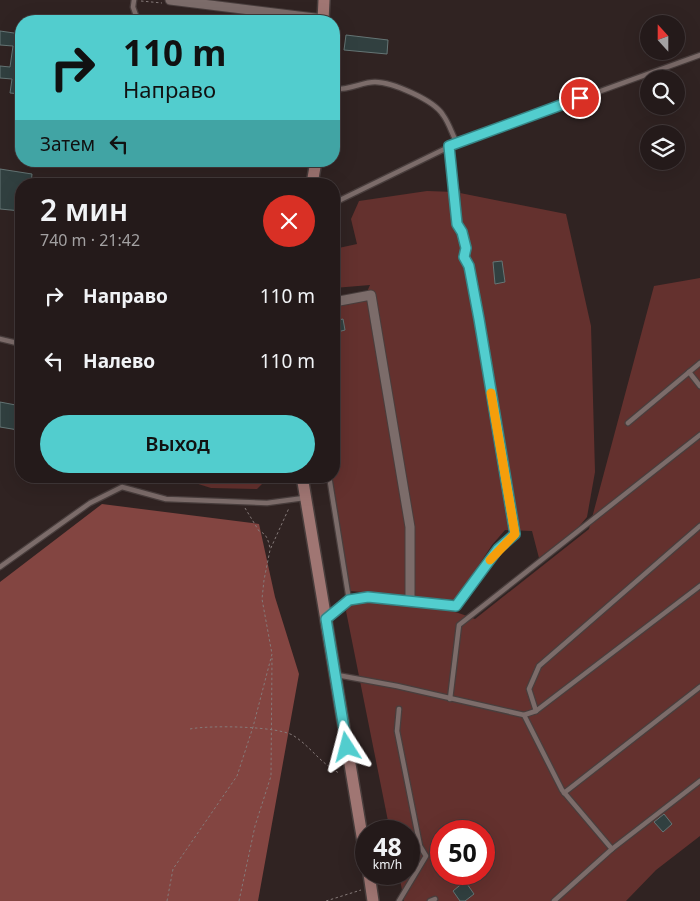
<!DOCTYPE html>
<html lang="ru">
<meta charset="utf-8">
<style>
body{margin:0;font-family:"Noto Sans",sans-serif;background:#2c2323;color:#f1f3f6;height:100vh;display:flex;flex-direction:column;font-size:19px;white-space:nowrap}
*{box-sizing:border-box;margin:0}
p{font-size:16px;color:#a3a1a2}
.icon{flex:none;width:28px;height:28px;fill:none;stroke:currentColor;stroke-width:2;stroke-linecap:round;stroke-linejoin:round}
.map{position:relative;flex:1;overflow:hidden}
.side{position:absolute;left:15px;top:178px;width:325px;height:305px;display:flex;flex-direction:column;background:#241a1a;border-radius:20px;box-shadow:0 5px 20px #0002,0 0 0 1px #413839}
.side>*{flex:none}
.top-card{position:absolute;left:15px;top:15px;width:325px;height:152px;border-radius:20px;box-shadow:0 5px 20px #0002,0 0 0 1px #413839;background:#52cdce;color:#111;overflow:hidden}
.needle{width:32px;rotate:339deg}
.buttons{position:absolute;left:640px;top:15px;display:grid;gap:10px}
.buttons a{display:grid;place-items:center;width:45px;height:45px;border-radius:50%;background:#241a1a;box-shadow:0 5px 20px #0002,0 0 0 1px #413839;font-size:25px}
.speed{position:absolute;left:355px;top:820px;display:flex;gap:10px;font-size:25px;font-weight:700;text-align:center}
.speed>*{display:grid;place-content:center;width:65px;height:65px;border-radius:50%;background:#241a1a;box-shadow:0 5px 20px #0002,0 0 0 1px #413839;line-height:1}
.speed small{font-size:12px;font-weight:400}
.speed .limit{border:8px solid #d22;background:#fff;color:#111}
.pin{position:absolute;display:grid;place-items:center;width:42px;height:42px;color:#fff;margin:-21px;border:2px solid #fff;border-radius:50%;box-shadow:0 1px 5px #0007}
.me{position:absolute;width:55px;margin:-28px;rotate:351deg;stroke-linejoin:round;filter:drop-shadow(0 0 4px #0008)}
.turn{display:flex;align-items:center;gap:18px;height:105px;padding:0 25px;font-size:22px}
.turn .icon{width:65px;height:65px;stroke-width:2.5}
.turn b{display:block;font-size:35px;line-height:42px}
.then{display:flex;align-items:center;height:48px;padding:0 25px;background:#0003;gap:10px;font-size:19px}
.round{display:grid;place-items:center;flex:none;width:52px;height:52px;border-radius:26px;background:#2c2323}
.overview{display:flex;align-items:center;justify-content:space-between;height:85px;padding:0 25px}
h1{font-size:30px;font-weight:600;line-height:38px}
.cta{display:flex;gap:10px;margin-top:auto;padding:10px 25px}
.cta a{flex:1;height:58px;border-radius:30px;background:#52cdce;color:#111;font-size:20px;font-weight:600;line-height:58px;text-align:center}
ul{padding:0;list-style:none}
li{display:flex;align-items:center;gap:15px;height:65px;padding:0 25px}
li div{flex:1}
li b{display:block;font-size:19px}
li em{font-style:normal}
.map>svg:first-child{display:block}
.green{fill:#64312e;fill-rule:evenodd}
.forest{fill:#834541}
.building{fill:#314040;stroke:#657575}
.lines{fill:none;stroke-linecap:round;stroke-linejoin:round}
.lane-casing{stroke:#493e3d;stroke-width:7}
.street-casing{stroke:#493e3d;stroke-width:11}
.secondary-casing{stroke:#493e3d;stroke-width:14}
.path{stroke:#857a79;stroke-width:1;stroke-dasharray:2.5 2.5;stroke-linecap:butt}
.lane{stroke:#7c6c6a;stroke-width:4.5}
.street{stroke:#7c6c6a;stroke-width:9}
.secondary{stroke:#a07673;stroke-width:11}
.route-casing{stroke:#358586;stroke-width:12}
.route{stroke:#52cdce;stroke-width:9}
.slow{stroke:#f59e0b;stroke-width:9}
</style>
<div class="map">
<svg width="700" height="901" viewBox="0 0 700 901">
<rect width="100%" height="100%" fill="#302322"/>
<g class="green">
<path d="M 427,191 L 455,192 L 566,214 L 591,326 L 595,472 L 587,517 L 577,529 L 539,558 L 532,531 L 505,530 L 492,545 L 456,600 L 350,591 L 332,476 L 334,476 L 334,306 L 363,301 L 370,285 L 334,288 L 334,249 L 357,244 L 351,219 L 359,201 Z"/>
<path d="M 700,278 L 700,836 L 656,870 L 626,901 L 404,901 L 399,874 L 409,874 L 409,831 L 390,831 L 346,611 L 353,600 C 387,595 443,606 475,619 L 589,529 L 654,286 ZM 441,831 L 484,831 L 484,874 L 441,874 Z"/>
<path d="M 173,476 L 270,476 L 257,489 L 211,488 Z"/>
</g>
<path class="forest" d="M 102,504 L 259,524 L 275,597 L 299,674 L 258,901 L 0,901 L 0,582 Z"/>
<g class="building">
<path d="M 0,31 L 21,34 L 21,94 L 10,93 L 12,79 L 0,78 L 0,66 L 10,67 L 13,46 L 0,45 Z"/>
<path d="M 346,35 L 388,40 L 387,54 L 344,50 Z"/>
<path d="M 0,169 L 32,174 L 31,184 L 21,184 L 21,211 L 0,209 Z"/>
<path d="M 502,261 L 505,282 L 495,284 L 493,262 Z"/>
<path d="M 343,319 L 345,330 L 334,333 L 334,321 Z"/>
<path d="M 0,402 L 21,406 L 18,430 L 0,427 Z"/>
<path d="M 664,814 L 672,824 L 663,832 L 654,822 Z"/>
<path d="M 465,881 L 474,894 L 465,901 L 460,901 L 453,891 Z"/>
</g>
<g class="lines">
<defs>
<g id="lane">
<path d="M 134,0 L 133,7 L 138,21"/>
<path d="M 334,89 C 350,90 362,82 375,82 C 392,82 434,100 443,115 C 449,123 452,134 457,143"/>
<path d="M 449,146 L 455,192"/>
<path d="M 334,203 L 457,143 L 700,55"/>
<path d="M 0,339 L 21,344"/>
<path d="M 689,372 L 700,386"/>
<path d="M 628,423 L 700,363"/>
<path d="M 329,476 L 349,600"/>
<path d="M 0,567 L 90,503 L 122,487 L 166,499 L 267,503 L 304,498"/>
<path d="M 337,675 L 397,686 L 524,715"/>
<path d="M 450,699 L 459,625 L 700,435"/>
<path d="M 536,711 L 529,689 L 539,666 L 700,526"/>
<path d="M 564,793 L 700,687"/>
<path d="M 612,849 L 562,790 L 524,715 L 536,711 L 700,586"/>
<path d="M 399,901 L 426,856 L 420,846 L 397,731 L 399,709"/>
<path d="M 430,901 L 435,899"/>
<path d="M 554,901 L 612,849 L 700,781"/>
</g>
<g id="street">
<path d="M 170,0 L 323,19"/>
<path d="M 334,302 L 371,295 L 410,527 L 410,602"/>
<path d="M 325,619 L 349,600 L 368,597 L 456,606 L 498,549 L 515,534 L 479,319 L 469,266 L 464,257 L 466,248 L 462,232 L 457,224 L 455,192"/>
</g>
<g id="secondary">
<path d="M 323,21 L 324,0"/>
<path d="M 312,184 L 316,161"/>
<path d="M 302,476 L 366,860"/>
<path d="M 369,874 L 373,901"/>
</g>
</defs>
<use href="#lane" class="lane-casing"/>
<use href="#street" class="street-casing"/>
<use href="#secondary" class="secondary-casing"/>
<g class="path">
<path d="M 141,1 L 162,3"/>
<path d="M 245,508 L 259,531 C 267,534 268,540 270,548"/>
<path d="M 190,729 C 209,725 280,726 294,736 C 311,747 319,762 339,773"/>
<path d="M 167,901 L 173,869 L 237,776 L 253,727 L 272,654 L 262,599 L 264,580 L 270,550 L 289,508"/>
<path d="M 239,901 L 255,826 L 271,776 L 272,658"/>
<path d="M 326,901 L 361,890"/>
</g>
<use href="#lane" class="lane"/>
<use href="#street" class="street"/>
<use href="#secondary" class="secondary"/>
</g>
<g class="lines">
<defs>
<path id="route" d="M 347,747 L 326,619 L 349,600 L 368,597 L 456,606 L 498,549 L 515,534 L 479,319 L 469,266 L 464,257 L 466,248 L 462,232 L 457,224 L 449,146 L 580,98"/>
</defs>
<use href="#route" class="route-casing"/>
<use href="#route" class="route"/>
<path class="slow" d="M 490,560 L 515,534 L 491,393"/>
</g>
</svg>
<div class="buttons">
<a><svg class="needle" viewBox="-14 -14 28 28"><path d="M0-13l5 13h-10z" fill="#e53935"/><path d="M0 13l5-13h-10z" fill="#a3a1a2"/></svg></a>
<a><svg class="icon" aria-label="search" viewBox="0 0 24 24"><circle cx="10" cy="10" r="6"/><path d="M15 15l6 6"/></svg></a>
<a><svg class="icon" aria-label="layers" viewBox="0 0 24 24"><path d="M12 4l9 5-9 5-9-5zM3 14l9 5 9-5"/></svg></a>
</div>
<div class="speed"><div>48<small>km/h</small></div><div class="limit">50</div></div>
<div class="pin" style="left:580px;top:98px;background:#d93025"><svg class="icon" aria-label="arrive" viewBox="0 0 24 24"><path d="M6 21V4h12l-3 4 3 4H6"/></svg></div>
<svg class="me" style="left:347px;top:747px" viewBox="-20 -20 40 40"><path d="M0-17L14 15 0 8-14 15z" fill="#52cdce" stroke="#fff" stroke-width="4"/></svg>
<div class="top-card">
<div class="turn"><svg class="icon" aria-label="right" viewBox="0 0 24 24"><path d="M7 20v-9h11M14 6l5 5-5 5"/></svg><div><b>110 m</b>Направо</div></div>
<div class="then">Затем<svg class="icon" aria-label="left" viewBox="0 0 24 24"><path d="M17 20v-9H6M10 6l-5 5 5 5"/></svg></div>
</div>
<section class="side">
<div class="overview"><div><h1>2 мин</h1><p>740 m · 21:42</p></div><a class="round" style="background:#d93025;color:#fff"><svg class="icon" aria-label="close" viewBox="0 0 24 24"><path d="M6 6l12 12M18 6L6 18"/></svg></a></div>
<ul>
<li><svg class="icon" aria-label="right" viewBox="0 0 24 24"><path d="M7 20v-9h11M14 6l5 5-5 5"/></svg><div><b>Направо</b></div><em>110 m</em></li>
<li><svg class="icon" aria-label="left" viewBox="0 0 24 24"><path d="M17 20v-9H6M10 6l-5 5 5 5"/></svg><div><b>Налево</b></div><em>110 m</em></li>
</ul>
<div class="cta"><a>Выход</a></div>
</section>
</div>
